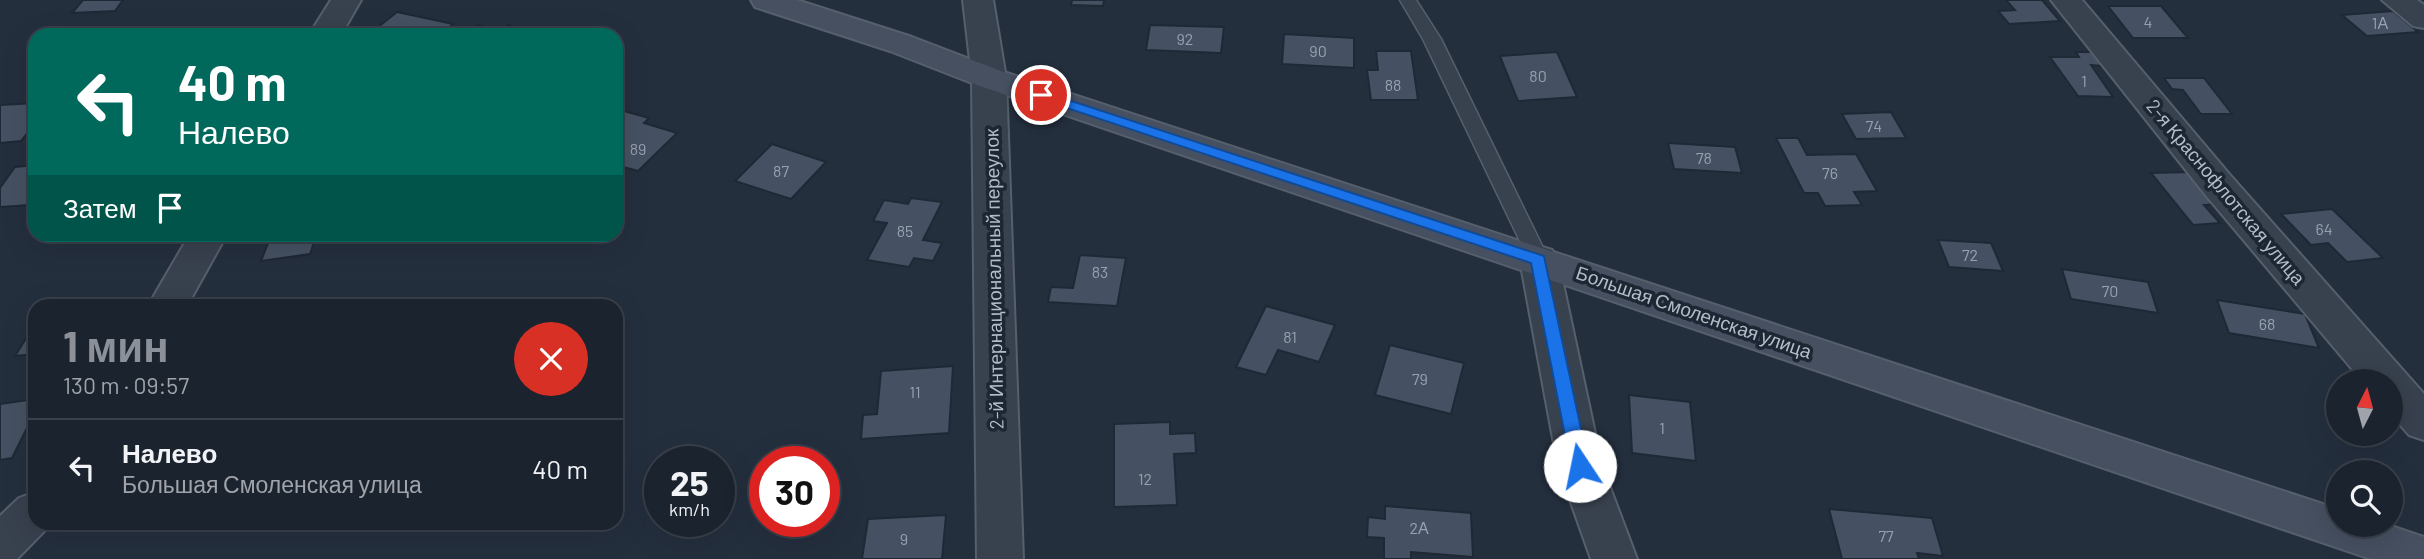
<!DOCTYPE html>
<html lang="ru">
<meta charset="utf-8">
<style>
body{margin:0;font-family:Barlow,sans-serif;background:#242b36;color:#f1f3f6;height:100vh;display:flex;flex-direction:column;font-size:26px;white-space:nowrap}
*{box-sizing:border-box;margin:0}
p{font-size:23px;color:#a0a4aa}
.icon{flex:none;width:38px;height:38px;fill:none;stroke:currentColor;stroke-width:2;stroke-linecap:round;stroke-linejoin:round}
.map{position:relative;flex:1;overflow:hidden}
.side{position:absolute;left:28px;top:299px;width:595px;height:231px;display:flex;flex-direction:column;background:#1b232e;border-radius:21px;box-shadow:0 7px 28px #0002,0 0 0 2px #39404a}
.side>*{flex:none}
.guide{position:absolute;left:28px;top:28px;width:595px;height:214px;border-radius:21px;box-shadow:0 7px 28px #0002,0 0 0 2px #39404a;background:#00695c;color:#fff;overflow:hidden}
.needle{width:46px;rotate:6deg}
.tools{position:absolute;left:2326px;top:369px;display:grid;gap:14px}
.tools a{display:grid;place-items:center;width:77px;height:77px;border-radius:50%;background:#1b232e;box-shadow:0 7px 28px #0002,0 0 0 2px #39404a;font-size:35px}
.speed{position:absolute;left:644px;top:446px;display:flex;gap:14px;font-size:35px;font-weight:700;text-align:center}
.speed>*{display:grid;place-content:center;width:91px;height:91px;border-radius:50%;background:#1b232e;box-shadow:0 7px 28px #0002,0 0 0 2px #39404a;line-height:1}
.speed small{font-size:18px;font-weight:400}
.speed .limit{border:10px solid #d22;background:#fff;color:#111}
.pin{position:absolute;display:grid;place-items:center;width:60px;height:60px;color:#fff;margin:-30px;border:4px solid #fff;border-radius:50%;box-shadow:0 2px 7px #0007}
.me{position:absolute;width:77px;margin:-38px;rotate:349deg;stroke-linejoin:round;filter:drop-shadow(0 0 5px #0008)}
.turn{display:flex;align-items:center;gap:24px;height:147px;padding:0 35px;font-size:32px}
.turn .icon{width:91px;height:91px;stroke-width:2.5}
.turn b{display:block;font-size:49px;line-height:60px}
.then{display:flex;align-items:center;height:66px;padding:0 35px;background:#0003;gap:14px;font-size:26px}
.round{display:grid;place-items:center;flex:none;width:74px;height:74px;border-radius:37px;background:#242b36}
.overview{display:flex;align-items:center;justify-content:space-between;height:119px;padding:0 35px}
h1{font-size:42px;font-weight:700;line-height:52px;color:#8c9099}
ul{padding:0;list-style:none}
li{display:flex;align-items:center;gap:21px;height:98px;padding:0 35px;border-top:2px solid #39404a}
li div{flex:1}
li b{display:block;font-size:26px}
li em{font-style:normal}
.map>svg:first-child{display:block}
.building{fill:#455162;stroke:#1f2835;stroke-width:2}
.lines{fill:none;stroke-linecap:round;stroke-linejoin:round}
.lane-casing{stroke:#565f6c;stroke-width:3}
.street-casing{stroke:#565f6c;stroke-width:4}
.secondary-casing{stroke:#565f6c;stroke-width:4}
.lane{fill:#38414e;fill-rule:evenodd}
.street{fill:#38414e;fill-rule:evenodd}
.secondary{fill:#465061;fill-rule:evenodd}
.route{fill:#1a73e8;stroke:#114b97;stroke-width:2}
.labels{text-anchor:middle;stroke-width:7;stroke-linejoin:round;paint-order:stroke}
.number-label{font-size:16px;fill:#98a1af}
.street-label{font-size:19px;fill:#b4bcc9;stroke:#1d2633}
</style>
<div class="map">
<svg width="2424" height="559" viewBox="0 0 2424 559">
<rect width="100%" height="100%" fill="#242f3e"/>
<g class="building">
<path d="M 83,0 L 123,0 L 115,11 L 72,13 Z"/>
<path d="M 1072,0 L 1104,0 L 1103,6 L 1071,5 Z"/>
<path d="M 2006,0 L 2042,0 L 2060,21 L 2009,24 L 1998,11 L 2015,10 Z"/>
<path d="M 2108,6 L 2161,6 L 2188,38 L 2133,38 Z"/>
<path d="M 2393,11 L 2418,32 L 2367,36 L 2342,15 Z"/>
<path d="M 397,12 L 453,24 L 440,35 L 368,35 Z"/>
<path d="M 478,25 L 500,31 L 508,25 L 540,35 L 464,35 Z"/>
<path d="M 1150,25 L 1224,27 L 1221,53 L 1146,50 Z"/>
<path d="M 1284,34 L 1354,38 L 1354,68 L 1282,64 Z"/>
<path d="M 1376,51 L 1411,51 L 1418,100 L 1371,100 L 1367,70 L 1378,70 Z"/>
<path d="M 1557,52 L 1577,97 L 1518,101 L 1500,56 Z"/>
<path d="M 2076,52 L 2093,52 L 2102,66 L 2091,65 L 2113,97 L 2078,96 L 2050,57 L 2079,57 Z"/>
<path d="M 2164,78 L 2204,78 L 2232,114 L 2201,114 L 2183,90 L 2172,89 Z"/>
<path d="M 35,103 L 35,123 L 21,141 L 0,143 L 0,105 Z"/>
<path d="M 617,109 L 649,118 L 644,123 L 677,133 L 638,171 L 616,165 Z"/>
<path d="M 1891,112 L 1906,138 L 1856,139 L 1842,114 Z"/>
<path d="M 1776,138 L 1798,138 L 1807,155 L 1856,154 L 1877,191 L 1854,192 L 1862,205 L 1825,206 L 1818,193 L 1804,193 Z"/>
<path d="M 1668,143 L 1735,147 L 1742,173 L 1674,169 Z"/>
<path d="M 772,144 L 826,162 L 791,199 L 735,181 Z"/>
<path d="M 35,165 L 35,197 L 30,205 L 0,207 L 0,188 L 15,167 Z"/>
<path d="M 2189,172 L 2217,204 L 2204,205 L 2220,223 L 2193,225 L 2151,173 Z"/>
<path d="M 911,198 L 942,202 L 923,240 L 942,243 L 933,261 L 914,258 L 909,267 L 867,260 L 887,223 L 873,221 L 884,200 L 908,204 Z"/>
<path d="M 2332,209 L 2383,258 L 2347,262 L 2328,243 L 2311,245 L 2281,214 Z"/>
<path d="M 95,234 L 141,234 L 91,241 Z"/>
<path d="M 259,234 L 317,234 L 310,254 L 261,261 L 270,238 L 257,240 Z"/>
<path d="M 1938,240 L 1991,243 L 2003,271 L 1949,267 Z"/>
<path d="M 1080,255 L 1126,258 L 1117,306 L 1048,302 L 1051,287 L 1073,288 Z"/>
<path d="M 2062,269 L 2148,282 L 2158,313 L 2071,299 Z"/>
<path d="M 2217,300 L 2305,314 L 2319,348 L 2229,333 Z"/>
<path d="M 1266,306 L 1335,325 L 1319,362 L 1278,350 L 1266,375 L 1236,367 Z"/>
<path d="M 35,324 L 35,354 L 15,356 Z"/>
<path d="M 1390,345 L 1464,363 L 1451,414 L 1375,395 Z"/>
<path d="M 953,366 L 949,433 L 861,439 L 863,415 L 877,414 L 881,371 Z"/>
<path d="M 1629,395 L 1690,402 L 1696,461 L 1632,453 Z"/>
<path d="M 35,399 L 35,412 L 12,458 L 0,460 L 0,404 Z"/>
<path d="M 1170,422 L 1170,434 L 1195,433 L 1196,453 L 1174,454 L 1177,505 L 1114,507 L 1114,424 Z"/>
<path d="M 1385,506 L 1471,513 L 1473,557 L 1411,552 L 1411,559 L 1384,559 L 1384,538 L 1367,537 L 1368,517 L 1385,519 Z"/>
<path d="M 1829,509 L 1932,518 L 1943,556 L 1917,553 L 1919,559 L 1842,559 Z"/>
<path d="M 946,515 L 942,559 L 862,559 L 868,519 Z"/>
<path d="M 225,523 L 281,523 L 222,530 Z"/>
</g>
<g class="lines">
<defs>
<path id="lane" d="M 1400,0 L 1416,0 L 1441,39 L 1549,260 L 1546,265 L 1532,265 L 1529,260 L 1423,39 Z"/>
<g id="street">
<path d="M 331,0 L 361,0 L 341,35 L 309,35 Z"/>
<path d="M 963,0 L 993,0 L 1006,78 L 1023,559 L 977,559 L 972,78 Z"/>
<path d="M 2051,0 L 2082,0 L 2230,175 L 2424,394 L 2424,440 L 2409,435 L 2390,413 L 2390,382 L 2363,382 L 2204,193 Z"/>
<path d="M 2382,0 L 2417,0 L 2424,5 L 2424,28 L 2413,26 Z"/>
<path d="M 190,234 L 227,234 L 187,306 L 148,306 Z"/>
<path d="M 1539,246 L 1552,250 L 1558,260 L 1602,466 L 1637,559 L 1591,559 L 1558,466 L 1520,260 L 1526,250 Z"/>
<path d="M 35,492 L 35,523 L 51,524 L 17,559 L 0,559 L 0,516 L 19,498 Z"/>
</g>
<path id="secondary" d="M 751,0 L 797,0 L 912,37 L 1001,71 L 2338,509 L 2338,525 L 2388,525 L 2424,537 L 2424,559 L 2371,559 L 977,85 L 890,51 L 755,7 Z"/>
</defs>
<use href="#lane" class="lane-casing"/>
<use href="#street" class="street-casing"/>
<use href="#secondary" class="secondary-casing"/>
<use href="#lane" class="lane"/>
<use href="#street" class="street"/>
<use href="#secondary" class="secondary"/>
</g>
<path class="route" d="M 1041,91 L 1544,256 L 1589,466 L 1587,471 L 1580,474 L 1571,466 L 1531,263 L 1037,98 L 1035,95 Z"/>
<g class="labels">
<g class="number-label">
<text x="2148" y="28">4</text>
<text x="2380" y="29">1А</text>
<text x="1185" y="45">92</text>
<text x="1318" y="57">90</text>
<text x="1538" y="82">80</text>
<text x="2084" y="87">1</text>
<text x="1393" y="91">88</text>
<text x="1874" y="132">74</text>
<text x="638" y="155">89</text>
<text x="1704" y="164">78</text>
<text x="781" y="177">87</text>
<text x="1830" y="179">76</text>
<text x="2324" y="235">64</text>
<text x="905" y="237">85</text>
<text x="1970" y="261">72</text>
<text x="1100" y="278">83</text>
<text x="2110" y="297">70</text>
<text x="2267" y="330">68</text>
<text x="1290" y="343">81</text>
<text x="1420" y="385">79</text>
<text x="915" y="398">11</text>
<text x="1662" y="434">1</text>
<text x="1145" y="485">12</text>
<text x="1419" y="534">2А</text>
<text x="1886" y="542">77</text>
<text x="904" y="545">9</text>
</g>
<g class="street-label">
<text transform="translate(2226 192) rotate(50)" y="7">2-я Краснофлотская улица</text>
<text transform="translate(994 279) rotate(-91)" y="7">2-й Интернациональный переулок</text>
<text transform="translate(1694 312) rotate(19)" y="7">Большая Смоленская улица</text>
</g>
</g>
</svg>
<div class="tools">
<a><svg class="needle" viewBox="-14 -14 28 28"><path d="M0-13l5 13h-10z" fill="#e53935"/><path d="M0 13l5-13h-10z" fill="#a0a4aa"/></svg></a>
<a><svg class="icon" aria-label="search" viewBox="0 0 24 24"><circle cx="10" cy="10" r="6"/><path d="M15 15l6 6"/></svg></a>
</div>
<div class="speed"><div>25<small>km/h</small></div><div class="limit">30</div></div>
<div class="pin" style="left:1041px;top:95px;background:#d93025"><svg class="icon" aria-label="arrive" viewBox="0 0 24 24"><path d="M6 21V4h12l-3 4 3 4H6"/></svg></div>
<svg class="me" style="left:1580px;top:466px" viewBox="-20 -20 40 40"><circle r="19" fill="#fff"/><path d="M0-13L10 11 0 6-10 11z" fill="#1a73e8"/></svg>
<div class="guide">
<div class="turn"><svg class="icon" aria-label="left" viewBox="0 0 24 24"><path d="M17 20v-9H6M10 6l-5 5 5 5"/></svg><div><b>40 m</b>Налево</div></div>
<div class="then">Затем<svg class="icon" aria-label="arrive" viewBox="0 0 24 24"><path d="M6 21V4h12l-3 4 3 4H6"/></svg></div>
</div>
<section class="side">
<div class="overview"><div><h1>1 мин</h1><p>130 m · 09:57</p></div><a class="round" style="background:#d93025;color:#fff"><svg class="icon" aria-label="close" viewBox="0 0 24 24"><path d="M6 6l12 12M18 6L6 18"/></svg></a></div>
<ul>
<li><svg class="icon" aria-label="left" viewBox="0 0 24 24"><path d="M17 20v-9H6M10 6l-5 5 5 5"/></svg><div><b>Налево</b><p>Большая Смоленская улица</p></div><em>40 m</em></li>
</ul>
</section>
</div>
